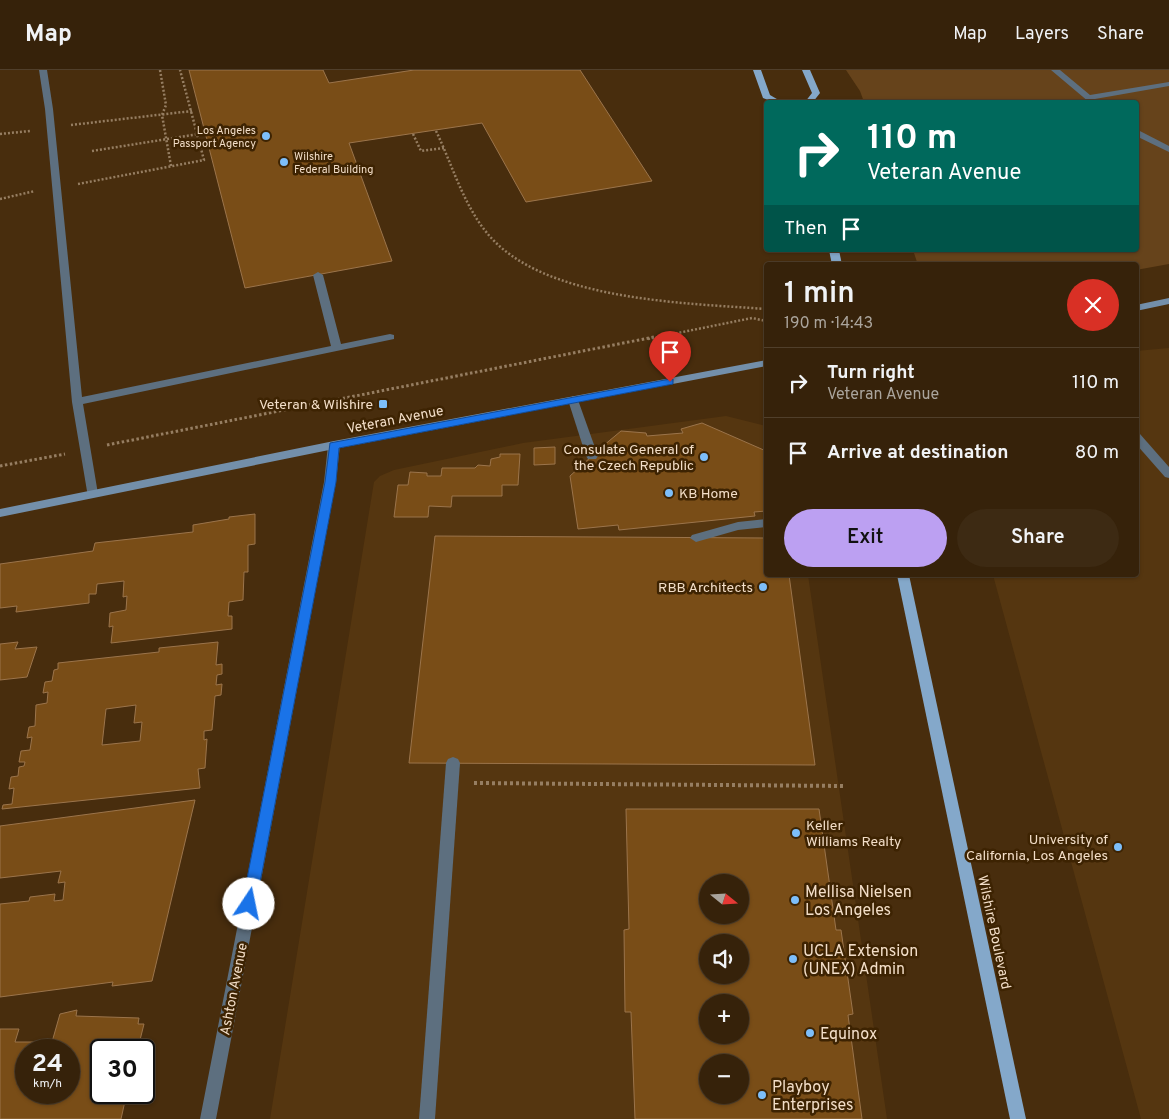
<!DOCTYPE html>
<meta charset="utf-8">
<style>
body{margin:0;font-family:Overpass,sans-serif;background:#3d2a13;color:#f1f3f6;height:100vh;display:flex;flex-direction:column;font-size:19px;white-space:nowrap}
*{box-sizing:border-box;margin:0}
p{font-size:16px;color:#aaa49c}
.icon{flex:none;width:28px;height:28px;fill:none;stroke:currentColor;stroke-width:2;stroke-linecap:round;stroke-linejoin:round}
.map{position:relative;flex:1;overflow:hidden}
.side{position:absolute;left:764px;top:192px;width:375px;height:315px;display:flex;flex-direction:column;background:#36220a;border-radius:5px;box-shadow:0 1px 4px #0004,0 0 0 1px #503f2b}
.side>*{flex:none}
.banner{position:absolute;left:764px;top:30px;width:375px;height:152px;border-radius:5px;box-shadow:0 1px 4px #0004,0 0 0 1px #503f2b;background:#00695c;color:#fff;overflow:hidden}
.needle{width:32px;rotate:108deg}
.controls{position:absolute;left:699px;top:804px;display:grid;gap:10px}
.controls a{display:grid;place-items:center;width:50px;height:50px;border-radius:50%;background:#36220a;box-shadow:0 1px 4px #0004,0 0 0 1px #503f2b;font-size:25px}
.speed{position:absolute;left:15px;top:969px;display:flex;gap:10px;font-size:25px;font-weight:700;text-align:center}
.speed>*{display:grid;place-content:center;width:65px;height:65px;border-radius:50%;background:#36220a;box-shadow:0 1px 4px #0004,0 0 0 1px #503f2b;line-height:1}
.speed small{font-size:12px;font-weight:400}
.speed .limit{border:2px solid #111;border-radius:8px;background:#fff;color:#111}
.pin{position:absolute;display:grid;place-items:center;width:42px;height:42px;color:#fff;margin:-51px -21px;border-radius:50% 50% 50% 0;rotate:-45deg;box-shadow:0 0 5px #0007}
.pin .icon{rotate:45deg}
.me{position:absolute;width:55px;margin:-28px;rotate:11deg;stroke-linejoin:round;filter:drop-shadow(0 0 4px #0008)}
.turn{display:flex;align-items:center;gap:18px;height:105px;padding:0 20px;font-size:22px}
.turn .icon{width:65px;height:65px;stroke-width:2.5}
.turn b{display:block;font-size:35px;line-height:42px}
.then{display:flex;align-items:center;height:48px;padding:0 20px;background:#0003;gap:10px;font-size:19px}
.round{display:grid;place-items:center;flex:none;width:52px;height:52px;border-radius:26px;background:#3d2a13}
.summary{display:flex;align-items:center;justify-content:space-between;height:85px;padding:0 20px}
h1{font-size:30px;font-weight:600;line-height:38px}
.cta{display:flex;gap:10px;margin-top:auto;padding:10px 20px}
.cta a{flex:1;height:58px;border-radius:30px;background:#bca0f2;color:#111;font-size:20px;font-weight:600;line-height:58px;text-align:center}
.cta a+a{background:#3d2a13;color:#f1f3f6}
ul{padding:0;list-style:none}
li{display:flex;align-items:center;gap:15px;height:70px;padding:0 20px;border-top:1px solid #503f2b}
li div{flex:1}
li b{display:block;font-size:19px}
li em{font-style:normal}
header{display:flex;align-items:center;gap:30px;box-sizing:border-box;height:70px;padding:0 25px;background:#36220a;border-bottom:1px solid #503f2b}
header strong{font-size:24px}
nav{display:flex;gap:28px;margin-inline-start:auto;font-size:18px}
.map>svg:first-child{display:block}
.built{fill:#553610;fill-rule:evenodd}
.green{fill:#66431b}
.building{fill:#794d17;stroke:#9b744b;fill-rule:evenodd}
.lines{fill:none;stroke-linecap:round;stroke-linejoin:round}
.path-far2{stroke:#967e62;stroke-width:2.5;stroke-dasharray:2 2;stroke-linecap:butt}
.path-far1{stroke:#967e62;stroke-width:3;stroke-dasharray:2.5 2.5;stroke-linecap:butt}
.path{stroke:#967e62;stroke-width:4;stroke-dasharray:3 3;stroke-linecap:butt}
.lane{fill:#5d6f7f;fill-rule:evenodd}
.street{fill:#5d6f7f;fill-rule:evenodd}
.secondary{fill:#738faa;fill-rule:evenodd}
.primary{fill:#84a8ca;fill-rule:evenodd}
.route{fill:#1a73e8;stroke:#114b97}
.poi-dot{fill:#7dbef9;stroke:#3d2302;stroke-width:2}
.labels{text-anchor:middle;stroke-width:5;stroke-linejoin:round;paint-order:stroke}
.far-poi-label{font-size:11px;fill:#f3dec8;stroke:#3d2302;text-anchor:end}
.poi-label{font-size:14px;fill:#f3dec8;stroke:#3d2302;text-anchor:end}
.street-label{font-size:14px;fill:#f3dec8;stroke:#3d2302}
.near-poi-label{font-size:16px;fill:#f3dec8;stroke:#3d2302;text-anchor:start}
</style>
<header>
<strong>Map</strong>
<nav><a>Map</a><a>Layers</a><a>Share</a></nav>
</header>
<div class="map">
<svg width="1169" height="1049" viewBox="0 0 1169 1049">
<rect width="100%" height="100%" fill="#482d0d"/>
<g class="built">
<path d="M 1169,278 L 1169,1049 L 1141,1049 L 993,505 L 1136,505 L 1136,281 Z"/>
<path d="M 726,346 L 766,356 L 766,505 L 808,505 L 887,1049 L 270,1049 L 374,412 L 380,406 L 394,400 L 523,373 ZM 708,812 L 740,812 L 740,845 L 708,845 ZM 708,872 L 740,872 L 740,905 L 708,905 ZM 708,932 L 740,932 L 740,965 L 708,965 ZM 708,992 L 740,992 L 740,1025 L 708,1025 Z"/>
</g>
<path class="green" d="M 846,0 L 1169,0 L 1169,194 L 1136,200 L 1136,195 L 918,195 L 913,180 L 1136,180 L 1136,32 L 864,32 L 860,21 Z"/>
<g class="building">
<path d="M 189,0 L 323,0 L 329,13 L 414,0 L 580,0 L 652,111 L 526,132 L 482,53 L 349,73 L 392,191 L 245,218 Z"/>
<path d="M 702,353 L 766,381 L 766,441 L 754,442 L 755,446 L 619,460 L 618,455 L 578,459 L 570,406 L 603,376 L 621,361 L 646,363 L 647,366 L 683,363 L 681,359 Z"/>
<path d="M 555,377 L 555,394 L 534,395 L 534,378 Z"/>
<path d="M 500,384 L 520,384 L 518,415 L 502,415 L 502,426 L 452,426 L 451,437 L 429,436 L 428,447 L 394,447 L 398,415 L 408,415 L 410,402 L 427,403 L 427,406 L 441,406 L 442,398 L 475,398 L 478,395 L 490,396 L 491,389 L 500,387 Z"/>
<path d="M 255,444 L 255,474 L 248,475 L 248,502 L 244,502 L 243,530 L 229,532 L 228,546 L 232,546 L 232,559 L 111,573 L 113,556 L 109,557 L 110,543 L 126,540 L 127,526 L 123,527 L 124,511 L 97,514 L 96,524 L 89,524 L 89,533 L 16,542 L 17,536 L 0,538 L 0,494 L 93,481 L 95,473 L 193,462 L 193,455 L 229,449 L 229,447 Z"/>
<path d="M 435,466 L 766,468 L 766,505 L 789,505 L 815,695 L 409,693 Z"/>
<path d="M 18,572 L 15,579 L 37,577 L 27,607 L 0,610 L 0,574 Z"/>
<path d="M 218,572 L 216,595 L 222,594 L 222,604 L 217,605 L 216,615 L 222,614 L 221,625 L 215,626 L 212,660 L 204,661 L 204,670 L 207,669 L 205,698 L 198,699 L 200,718 L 2,739 L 3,735 L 12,734 L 14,718 L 9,719 L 11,707 L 18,706 L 19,697 L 24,696 L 25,692 L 19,692 L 21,681 L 30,680 L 32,667 L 27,668 L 29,657 L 35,656 L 36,635 L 47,633 L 48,622 L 43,623 L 45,612 L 52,611 L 54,600 L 58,599 L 58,593 L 159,582 L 159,578 ZM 136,635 L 134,653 L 142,652 L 140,671 L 102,675 L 106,639 Z"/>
<path d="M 195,730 L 152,911 L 112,916 L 113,912 L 0,927 L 0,834 L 29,831 L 30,827 L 55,824 L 54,831 L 63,830 L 65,812 L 58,813 L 61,801 L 0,808 L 0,756 Z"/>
<path d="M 626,739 L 819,739 L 836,860 L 841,860 L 853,944 L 848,945 L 862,1049 L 635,1049 L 631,942 L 625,942 L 624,860 L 629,859 ZM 708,812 L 740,812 L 740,845 L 708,845 ZM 708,872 L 740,872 L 740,905 L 708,905 ZM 708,932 L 740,932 L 740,965 L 708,965 ZM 708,992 L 740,992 L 740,1025 L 708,1025 Z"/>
<path d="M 77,940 L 76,946 L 139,948 L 138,954 L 144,954 L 138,978 L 132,980 L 101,980 L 101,1022 L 127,1022 L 121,1049 L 0,1049 L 0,959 L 19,959 L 15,972 L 52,972 L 60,944 ZM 26,980 L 69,980 L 69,1022 L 26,1022 Z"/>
</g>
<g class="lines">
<g class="path-far2">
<path d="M 160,0 L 166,35 L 162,45 L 171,96"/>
<path d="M 71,55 L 192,41"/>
<path d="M 436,61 C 452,94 463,134 487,163 C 542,231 685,233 766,239"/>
<path d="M 0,64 L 30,61"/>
<path d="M 413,64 L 421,81 L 444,78"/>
<path d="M 92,81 L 205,63"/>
<path d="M 78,114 L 204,90 L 180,0"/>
<path d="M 0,129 L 35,121"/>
<path d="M 648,269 L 752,248 L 766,251"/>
</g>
<g class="path-far1">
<path d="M 107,375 L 654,267"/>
<path d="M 0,396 L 65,384"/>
</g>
<path class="path" d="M 474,713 L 846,716"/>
<g class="lane">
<path d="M 39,0 L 47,0 L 53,39 L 82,327 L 331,276 L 313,205 L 318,202 L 323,205 L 341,274 L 390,264 L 394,265 L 394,269 L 83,334 L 98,424 L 92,428 L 88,427 L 72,332 L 45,39 Z"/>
<path d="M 573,326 L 578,330 L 598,386 L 596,389 L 588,389 L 586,386 L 568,330 Z"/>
<path d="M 1136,363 L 1140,364 L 1169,397 L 1169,408 L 1165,407 L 1136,374 Z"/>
<path d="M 766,449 L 766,457 L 738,460 L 696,472 L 690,468 L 692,465 L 738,452 Z"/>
<path d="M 453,687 L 458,689 L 460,693 L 435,1049 L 419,1049 L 446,693 L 448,689 Z"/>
</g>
<g class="street">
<path d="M 1051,0 L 1060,0 L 1090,25 L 1169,12 L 1169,16 L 1095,29 L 1097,32 L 1089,32 Z"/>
<path d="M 1136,59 L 1169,76 L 1169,82 L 1136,66 Z"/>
<path d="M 334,371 L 340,375 L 336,412 L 216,1049 L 200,1049 L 324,412 L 328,375 Z"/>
</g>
<g class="secondary">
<path d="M 1169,228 L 1169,234 L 1136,241 L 1136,235 Z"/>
<path d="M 766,290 L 766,296 L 334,379 L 0,447 L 0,439 L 334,371 Z"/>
</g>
<g class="primary">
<path d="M 753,0 L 761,0 L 770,25 L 782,32 L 773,32 L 763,28 Z"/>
<path d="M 802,0 L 810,0 L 820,23 L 813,32 L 805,32 L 812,23 Z"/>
<path d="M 829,180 L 839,180 L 842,195 L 832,195 Z"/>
<path d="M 897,505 L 909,505 L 1026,1049 L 1010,1049 Z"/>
</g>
</g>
<path class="route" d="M 670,309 L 673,309 L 673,314 L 339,378 L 336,412 L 256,834 L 254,839 L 249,841 L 244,839 L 242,834 L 325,412 L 330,373 Z"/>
<g class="poi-dot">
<circle cx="266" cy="66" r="5"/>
<circle cx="284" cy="92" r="5"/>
<rect x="378" y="329" width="10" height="10" rx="2.5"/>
<circle cx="704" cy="387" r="5"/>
<circle cx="669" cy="423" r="5"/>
<circle cx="763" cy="517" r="5"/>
<circle cx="796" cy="763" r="5"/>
<circle cx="1118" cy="777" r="5"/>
<circle cx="795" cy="830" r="5"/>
<circle cx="793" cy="889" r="5"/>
<circle cx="810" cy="963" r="5"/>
<circle cx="762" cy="1025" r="5"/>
</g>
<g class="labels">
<g class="far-poi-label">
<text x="256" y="64">Los Angeles<tspan x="256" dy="13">Passport Agency</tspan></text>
<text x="294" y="90" text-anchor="start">Wilshire<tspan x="294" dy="13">Federal Building</tspan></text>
</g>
<g class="poi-label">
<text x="373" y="339">Veteran &amp; Wilshire</text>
<text x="694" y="384">Consulate General of<tspan x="694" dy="16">the Czech Republic</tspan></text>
<text x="679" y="428" text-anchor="start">KB Home</text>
<text x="753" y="522">RBB Architects</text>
<text x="806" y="760" text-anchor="start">Keller<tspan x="806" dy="16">Williams Realty</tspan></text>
<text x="1108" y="774">University of<tspan x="1108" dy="16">California, Los Angeles</tspan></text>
</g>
<g class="street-label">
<text transform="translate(395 349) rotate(-11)" y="5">Veteran Avenue</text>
<text transform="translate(995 862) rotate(78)" y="5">Wilshire Boulevard</text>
<text transform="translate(233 919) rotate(-79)" y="5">Ashton Avenue</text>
</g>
<g class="near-poi-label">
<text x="805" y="827">Mellisa Nielsen<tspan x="805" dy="18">Los Angeles</tspan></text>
<text x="803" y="886">UCLA Extension<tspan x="803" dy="18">(UNEX) Admin</tspan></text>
<text x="820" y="969">Equinox</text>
<text x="772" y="1022">Playboy<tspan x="772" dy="18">Enterprises</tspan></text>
</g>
</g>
</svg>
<div class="controls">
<a><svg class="needle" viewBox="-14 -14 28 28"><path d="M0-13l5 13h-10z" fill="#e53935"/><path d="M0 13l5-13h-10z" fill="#aaa49c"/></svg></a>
<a><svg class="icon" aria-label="sound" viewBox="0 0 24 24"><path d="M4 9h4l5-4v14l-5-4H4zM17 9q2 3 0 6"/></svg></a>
<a>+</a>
<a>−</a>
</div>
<div class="speed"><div>24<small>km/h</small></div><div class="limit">30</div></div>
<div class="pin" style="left:670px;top:312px;background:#d93025"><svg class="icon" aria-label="arrive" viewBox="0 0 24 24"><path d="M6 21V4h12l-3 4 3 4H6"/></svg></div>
<svg class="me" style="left:249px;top:834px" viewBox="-20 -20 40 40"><circle r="19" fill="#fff"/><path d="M0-13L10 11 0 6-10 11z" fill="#1a73e8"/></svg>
<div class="banner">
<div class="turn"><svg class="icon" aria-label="right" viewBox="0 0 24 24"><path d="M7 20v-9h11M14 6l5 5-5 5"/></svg><div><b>110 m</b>Veteran Avenue</div></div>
<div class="then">Then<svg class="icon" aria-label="arrive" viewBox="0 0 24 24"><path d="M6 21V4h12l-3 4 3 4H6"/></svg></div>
</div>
<section class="side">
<div class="summary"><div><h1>1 min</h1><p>190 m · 14:43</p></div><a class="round" style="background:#d93025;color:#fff"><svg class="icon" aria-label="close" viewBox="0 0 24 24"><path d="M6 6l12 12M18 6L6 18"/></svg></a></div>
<ul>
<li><svg class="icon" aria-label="right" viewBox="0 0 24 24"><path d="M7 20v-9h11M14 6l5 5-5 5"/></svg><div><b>Turn right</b><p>Veteran Avenue</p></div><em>110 m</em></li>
<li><svg class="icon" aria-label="arrive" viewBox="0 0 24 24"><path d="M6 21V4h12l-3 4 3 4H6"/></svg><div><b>Arrive at destination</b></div><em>80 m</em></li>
</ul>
<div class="cta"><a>Exit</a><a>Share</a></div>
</section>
</div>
